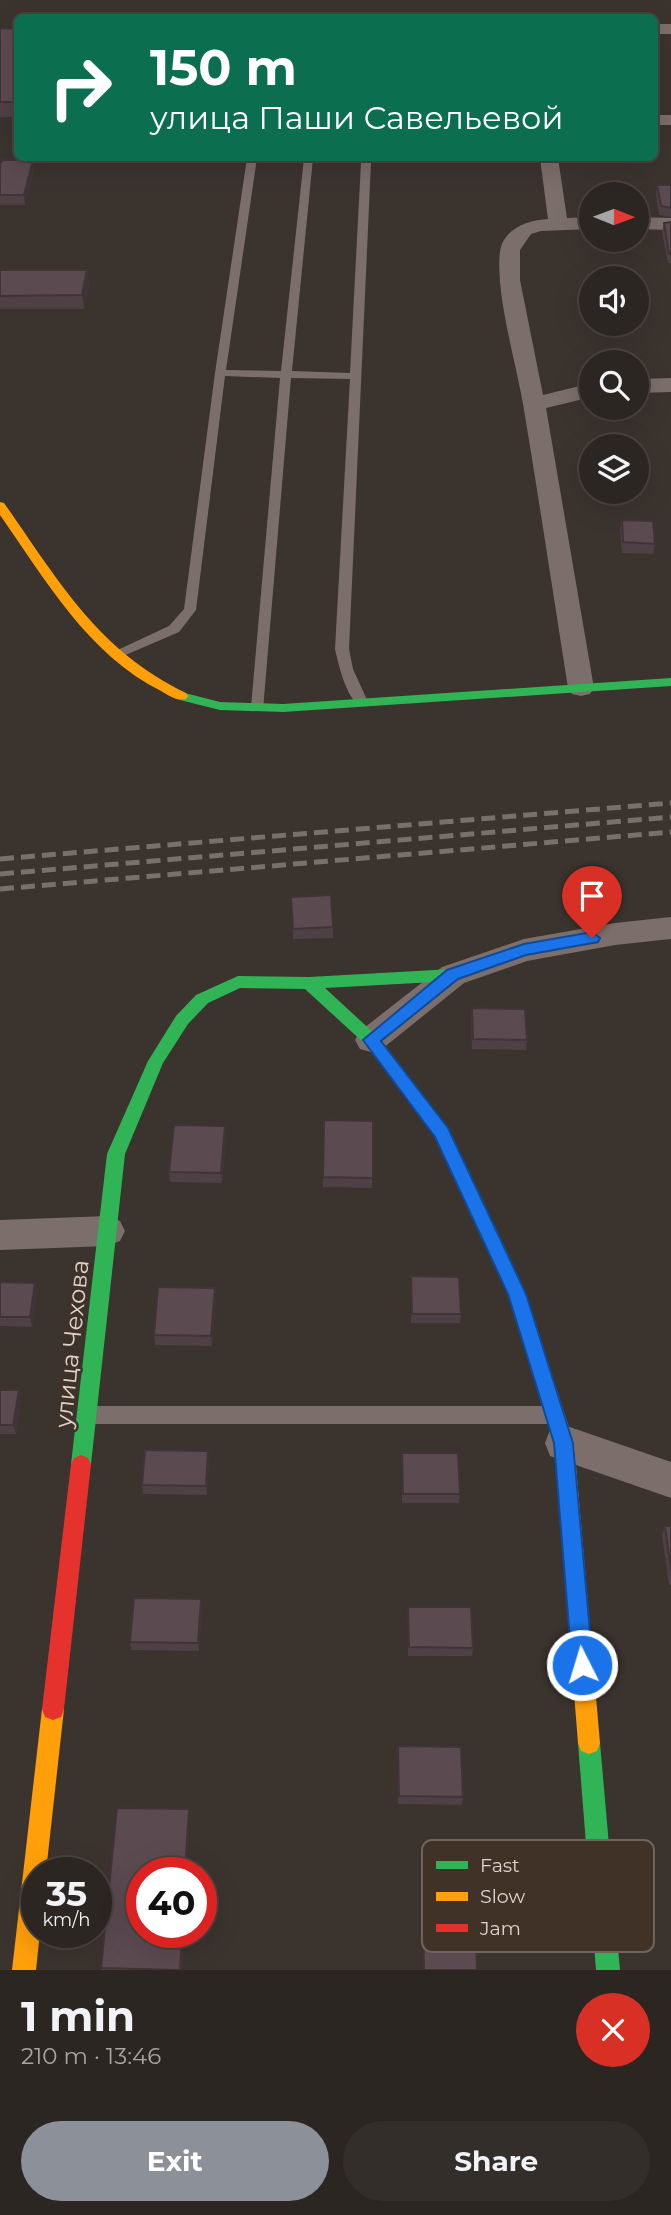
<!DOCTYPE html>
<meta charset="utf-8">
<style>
body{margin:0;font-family:Montserrat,sans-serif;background:#342e2a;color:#f1f3f6;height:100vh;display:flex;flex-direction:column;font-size:26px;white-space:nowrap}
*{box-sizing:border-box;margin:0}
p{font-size:23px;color:#a6a5a5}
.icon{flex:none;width:38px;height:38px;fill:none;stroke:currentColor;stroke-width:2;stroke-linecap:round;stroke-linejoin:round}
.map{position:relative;height:1970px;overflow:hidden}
.side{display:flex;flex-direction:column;background:#2c2622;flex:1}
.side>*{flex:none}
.banner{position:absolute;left:14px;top:14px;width:644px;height:147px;border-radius:10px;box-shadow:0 7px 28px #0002,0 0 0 2px #484340;background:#0b6e4f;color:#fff;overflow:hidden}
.needle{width:46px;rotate:91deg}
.fabs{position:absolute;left:579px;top:182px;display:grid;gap:14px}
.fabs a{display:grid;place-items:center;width:70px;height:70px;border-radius:50%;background:#2c2622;box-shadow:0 7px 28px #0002,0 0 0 2px #484340;font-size:35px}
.speed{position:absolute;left:21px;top:1857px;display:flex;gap:14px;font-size:35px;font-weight:700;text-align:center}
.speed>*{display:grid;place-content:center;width:91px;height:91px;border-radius:50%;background:#2c2622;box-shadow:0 7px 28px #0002,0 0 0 2px #484340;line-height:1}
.speed small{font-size:18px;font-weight:400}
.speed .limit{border:10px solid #d22;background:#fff;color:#111}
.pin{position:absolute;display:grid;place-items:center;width:60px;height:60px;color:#fff;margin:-72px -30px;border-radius:50% 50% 50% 0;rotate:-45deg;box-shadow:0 0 7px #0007}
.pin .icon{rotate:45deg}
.me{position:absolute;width:77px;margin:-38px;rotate:355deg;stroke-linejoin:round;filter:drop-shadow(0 0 5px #0008)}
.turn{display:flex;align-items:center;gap:24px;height:147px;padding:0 21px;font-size:32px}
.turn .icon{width:91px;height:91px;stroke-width:2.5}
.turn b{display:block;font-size:49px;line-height:60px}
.round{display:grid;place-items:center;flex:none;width:74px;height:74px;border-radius:37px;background:#342e2a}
.summary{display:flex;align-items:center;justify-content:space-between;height:119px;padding:0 21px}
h1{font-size:42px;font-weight:700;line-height:52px}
.cta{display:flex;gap:14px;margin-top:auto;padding:14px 21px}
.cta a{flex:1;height:80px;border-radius:42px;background:#8c9099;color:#fff;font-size:28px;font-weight:700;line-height:80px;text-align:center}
.cta a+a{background:#342e2a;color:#f1f3f6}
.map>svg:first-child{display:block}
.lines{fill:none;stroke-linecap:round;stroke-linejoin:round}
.lane{fill:#7c6e6a;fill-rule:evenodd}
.street{fill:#7c6e6a;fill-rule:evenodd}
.fast{fill:#30b455;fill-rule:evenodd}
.slow{fill:#ff9f0a;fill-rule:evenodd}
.jam{fill:#e5322d;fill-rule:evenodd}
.rail{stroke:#796f6b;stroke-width:5;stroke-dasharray:14 7;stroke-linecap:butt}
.wall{fill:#4f4046}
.shaded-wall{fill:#403439}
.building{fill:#5c4a51;stroke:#403439;stroke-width:2}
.route{fill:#1a73e8;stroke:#114b97;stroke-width:2}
.labels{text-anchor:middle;stroke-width:5;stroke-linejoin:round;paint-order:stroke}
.street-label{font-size:24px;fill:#ded4ce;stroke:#413228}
.key{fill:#413228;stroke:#70635a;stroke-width:2}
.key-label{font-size:19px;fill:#ded4ce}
</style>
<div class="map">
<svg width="671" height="1970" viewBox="0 0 671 1970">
<rect width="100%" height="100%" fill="#3b332e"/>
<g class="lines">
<g class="lane">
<path d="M 247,158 L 257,158 L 226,370 L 281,371 L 304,158 L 313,158 L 292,371 L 350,373 L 361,162 L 366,159 L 371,162 L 349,649 L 353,669 L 368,702 L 361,706 C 347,701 338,663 335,649 L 350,379 L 291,378 L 263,710 L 253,710 L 251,707 L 280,378 L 225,376 L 196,610 L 179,632 L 121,657 L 111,657 L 109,654 L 169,626 L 184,609 L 215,373 Z"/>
<path d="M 92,1406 L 552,1406 L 559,1409 L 562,1415 L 559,1421 L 552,1424 L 92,1424 L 85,1421 L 82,1415 L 85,1409 Z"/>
</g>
<g class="street">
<rect x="654" y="24" width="17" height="10"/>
<rect x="654" y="115" width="17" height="10"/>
<path d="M 540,158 L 558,158 L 567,218 L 592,217 L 592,229 L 541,231 L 531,234 L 520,250 L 520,280 L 543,395 L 592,383 L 592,397 L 546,408 L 594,688 L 590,694 L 581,696 L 572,694 L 568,688 C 553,593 539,499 523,404 C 516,363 495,292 500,252 C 503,229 527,220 548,219 Z"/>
<path d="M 637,217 L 671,218 L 671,230 L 637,229 Z"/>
<path d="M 671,378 L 671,392 L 637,393 L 637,379 Z"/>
<path d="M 671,917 L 671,939 L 615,945 L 527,961 L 464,983 L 382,1049 L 371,1052 L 360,1049 L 355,1040 L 360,1031 L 442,967 L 524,939 L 615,923 Z"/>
<path d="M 107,1216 L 120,1221 L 125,1231 L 120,1241 L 107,1246 L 0,1250 L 0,1220 Z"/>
<path d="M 564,1425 L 671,1462 L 671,1498 L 550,1456 L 545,1443 L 550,1430 Z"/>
</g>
<g class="fast">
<path d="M 671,678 L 671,686 L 283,712 L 220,710 L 176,699 L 174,696 L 181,692 L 220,702 L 283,704 Z"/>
<path d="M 453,969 L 461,975 L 453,981 L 325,988 L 377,1036 L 448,1128 L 526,1294 L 539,1335 L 537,1341 L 530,1343 L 523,1341 L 508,1294 L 435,1137 L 365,1044 L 305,989 L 240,988 L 208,1003 L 188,1024 L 163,1063 L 125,1154 L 91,1464 L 88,1470 L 81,1473 L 74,1470 L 71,1464 L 107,1154 L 148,1061 L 176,1016 L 196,995 L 238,976 L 309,977 Z"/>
<path d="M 589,1732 L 597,1735 L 600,1743 L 620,1970 L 596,1970 L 578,1743 L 581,1735 Z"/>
</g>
<g class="slow">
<path d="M 0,502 L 4,503 C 59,581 97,650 186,693 L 188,696 L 186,699 C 177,701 169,696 161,691 C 88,655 45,579 0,515 Z"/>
<path d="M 530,1327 L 537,1329 L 539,1335 L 574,1443 L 600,1743 L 597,1751 L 589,1754 L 581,1751 L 578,1743 L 554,1443 L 521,1335 L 523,1329 Z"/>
<path d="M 53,1698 L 61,1701 L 64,1709 L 46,1872 L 37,1872 L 37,1932 L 40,1932 L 36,1970 L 12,1970 L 42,1709 L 45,1701 Z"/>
</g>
<path class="jam" d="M 81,1455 L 88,1458 L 91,1464 L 64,1709 L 61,1717 L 53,1720 L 45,1717 L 42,1709 L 71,1464 L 74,1458 Z"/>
<g class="rail">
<path d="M 0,859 L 671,803"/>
<path d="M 0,874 L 671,817"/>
<path d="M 0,889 L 671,832"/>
</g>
</g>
<g class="wall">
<path d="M 0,28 L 18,29 L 18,117 L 0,117 Z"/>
<path d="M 0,166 L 34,170 L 25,205 L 0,205 Z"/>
<path d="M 657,185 L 671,185 L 671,217 L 659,215 L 656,194 Z"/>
<path d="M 671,222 L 671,263 L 668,263 L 662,232 L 664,223 Z"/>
<path d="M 0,270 L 87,270 L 89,284 L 84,309 L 0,309 Z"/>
<path d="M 622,520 L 655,544 L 653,554 L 622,553 L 620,530 Z"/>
<path d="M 291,897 L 333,927 L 333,938 L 293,939 Z"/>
<path d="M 472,1008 L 527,1040 L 526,1050 L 472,1049 L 471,1018 Z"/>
<path d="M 324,1120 L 373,1121 L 372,1188 L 323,1187 Z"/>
<path d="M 226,1136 L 222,1183 L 170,1182 L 169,1172 Z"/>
<path d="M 411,1276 L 461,1314 L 460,1323 L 411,1323 Z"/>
<path d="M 0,1282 L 37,1292 L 32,1327 L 0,1326 Z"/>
<path d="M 216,1298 L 212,1346 L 155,1345 L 154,1335 Z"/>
<path d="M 0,1390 L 19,1390 L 21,1399 L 16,1434 L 0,1434 Z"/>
<path d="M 402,1453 L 460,1494 L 459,1503 L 402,1503 Z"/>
<path d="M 209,1460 L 207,1495 L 143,1494 L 142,1485 Z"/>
<path d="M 665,1526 L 671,1526 L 671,1585 L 669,1585 L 662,1535 Z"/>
<path d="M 202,1607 L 199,1651 L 131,1650 L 130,1642 Z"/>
<path d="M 408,1607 L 473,1648 L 472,1656 L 408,1656 Z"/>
<path d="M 398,1746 L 463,1797 L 462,1805 L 398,1804 Z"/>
<path d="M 189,1809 L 190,1816 L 142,1932 L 184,1932 L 182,1970 L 101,1970 L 101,1968 Z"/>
<path d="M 423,1912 L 477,1970 L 423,1970 Z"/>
</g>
<g class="shaded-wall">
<path d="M 33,160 L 34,170 L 25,205 L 24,195 Z"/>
<path d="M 87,270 L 89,284 L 84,309 L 82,295 Z"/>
<path d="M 225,1126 L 226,1136 L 222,1183 L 221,1173 Z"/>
<path d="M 35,1283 L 37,1292 L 32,1327 L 30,1317 Z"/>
<path d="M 215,1288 L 216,1298 L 212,1346 L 211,1336 Z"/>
<path d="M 19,1390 L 21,1399 L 16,1434 L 13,1425 Z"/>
<path d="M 208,1451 L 209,1460 L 207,1495 L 206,1486 Z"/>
<path d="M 201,1599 L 202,1607 L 199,1651 L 198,1643 Z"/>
<path d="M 189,1809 L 190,1816 L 187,1872 L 185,1872 Z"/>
<path d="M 182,1932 L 184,1932 L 182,1970 L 181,1970 Z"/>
</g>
<g class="building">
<path d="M 0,28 L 18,29 L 18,102 L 0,102 Z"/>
<path d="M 2,160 L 33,160 L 24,195 L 0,195 L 0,166 Z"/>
<path d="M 657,185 L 671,185 L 671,208 L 661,206 Z"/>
<path d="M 671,222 L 671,254 L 669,254 L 664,223 Z"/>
<path d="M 0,270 L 87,270 L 82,295 L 0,296 Z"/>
<path d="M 622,520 L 653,521 L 655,544 L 623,542 Z"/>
<path d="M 331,895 L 333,927 L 293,929 L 291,897 Z"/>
<path d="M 472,1008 L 525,1009 L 527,1040 L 473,1039 Z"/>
<path d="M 324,1120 L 373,1121 L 373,1178 L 323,1177 Z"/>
<path d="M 174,1125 L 225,1126 L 221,1173 L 169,1172 Z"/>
<path d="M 411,1276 L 459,1277 L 461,1314 L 412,1314 Z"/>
<path d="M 0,1282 L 35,1283 L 30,1317 L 0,1317 Z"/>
<path d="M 158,1287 L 215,1288 L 211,1336 L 154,1335 Z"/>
<path d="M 0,1390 L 19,1390 L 13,1425 L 0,1425 Z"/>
<path d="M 145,1450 L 208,1451 L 206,1486 L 142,1485 Z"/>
<path d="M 402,1453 L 458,1453 L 460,1494 L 403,1494 Z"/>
<path d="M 665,1526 L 671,1526 L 671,1570 Z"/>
<path d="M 134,1598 L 201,1599 L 198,1643 L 130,1642 Z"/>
<path d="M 408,1607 L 471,1607 L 473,1648 L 409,1647 Z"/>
<path d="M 398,1746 L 461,1747 L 463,1797 L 399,1796 Z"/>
<path d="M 117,1808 L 189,1809 L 185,1872 L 142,1872 L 142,1932 L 182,1932 L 180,1970 L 101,1968 Z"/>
<path d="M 423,1912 L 475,1913 L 477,1970 L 424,1970 Z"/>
</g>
<path class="route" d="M 592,932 L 600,938 L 598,942 L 526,955 L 458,979 L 381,1041 L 448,1128 L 526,1294 L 573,1443 L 593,1665 L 590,1672 L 582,1675 L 575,1672 L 572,1665 L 554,1443 L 508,1294 L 435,1137 L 363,1040 L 447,970 L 524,944 Z"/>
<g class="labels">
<g class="street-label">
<text transform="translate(72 1344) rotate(-84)" y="8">улица Чехова</text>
</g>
</g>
<rect x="422" y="1840" width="232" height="112" rx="10" class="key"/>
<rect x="436" y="1861" width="32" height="8" fill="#30b455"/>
<rect x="436" y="1892" width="32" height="9" fill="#ff9f0a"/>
<rect x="436" y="1924" width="32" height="8" fill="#e5322d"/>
<g class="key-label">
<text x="480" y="1872">Fast</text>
<text x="480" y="1903">Slow</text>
<text x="480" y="1935">Jam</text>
</g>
</svg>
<div class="fabs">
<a><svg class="needle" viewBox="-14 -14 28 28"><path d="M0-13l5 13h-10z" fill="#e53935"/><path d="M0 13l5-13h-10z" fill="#a6a5a5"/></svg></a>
<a><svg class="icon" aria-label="sound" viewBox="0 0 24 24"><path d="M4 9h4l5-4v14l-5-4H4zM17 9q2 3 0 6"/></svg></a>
<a><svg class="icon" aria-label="search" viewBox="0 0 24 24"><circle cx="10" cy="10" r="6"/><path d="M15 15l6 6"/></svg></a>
<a><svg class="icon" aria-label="layers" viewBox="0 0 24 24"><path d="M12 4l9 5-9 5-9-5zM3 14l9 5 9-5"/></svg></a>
</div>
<div class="speed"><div>35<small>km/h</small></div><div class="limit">40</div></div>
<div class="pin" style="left:592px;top:938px;background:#d93025"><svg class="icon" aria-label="arrive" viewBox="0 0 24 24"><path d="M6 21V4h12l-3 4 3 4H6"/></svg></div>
<svg class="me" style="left:582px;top:1665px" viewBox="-20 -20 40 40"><circle r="17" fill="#1a73e8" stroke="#fff" stroke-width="3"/><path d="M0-11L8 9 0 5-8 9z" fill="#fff"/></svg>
<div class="banner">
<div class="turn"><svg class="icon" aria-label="right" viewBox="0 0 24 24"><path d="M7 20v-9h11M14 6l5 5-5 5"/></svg><div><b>150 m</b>улица Паши Савельевой</div></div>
</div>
</div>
<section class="side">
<div class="summary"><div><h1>1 min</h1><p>210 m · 13:46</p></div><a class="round" style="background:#d93025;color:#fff"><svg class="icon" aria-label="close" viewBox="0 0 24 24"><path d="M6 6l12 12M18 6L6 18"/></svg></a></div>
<div class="cta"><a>Exit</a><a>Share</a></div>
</section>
